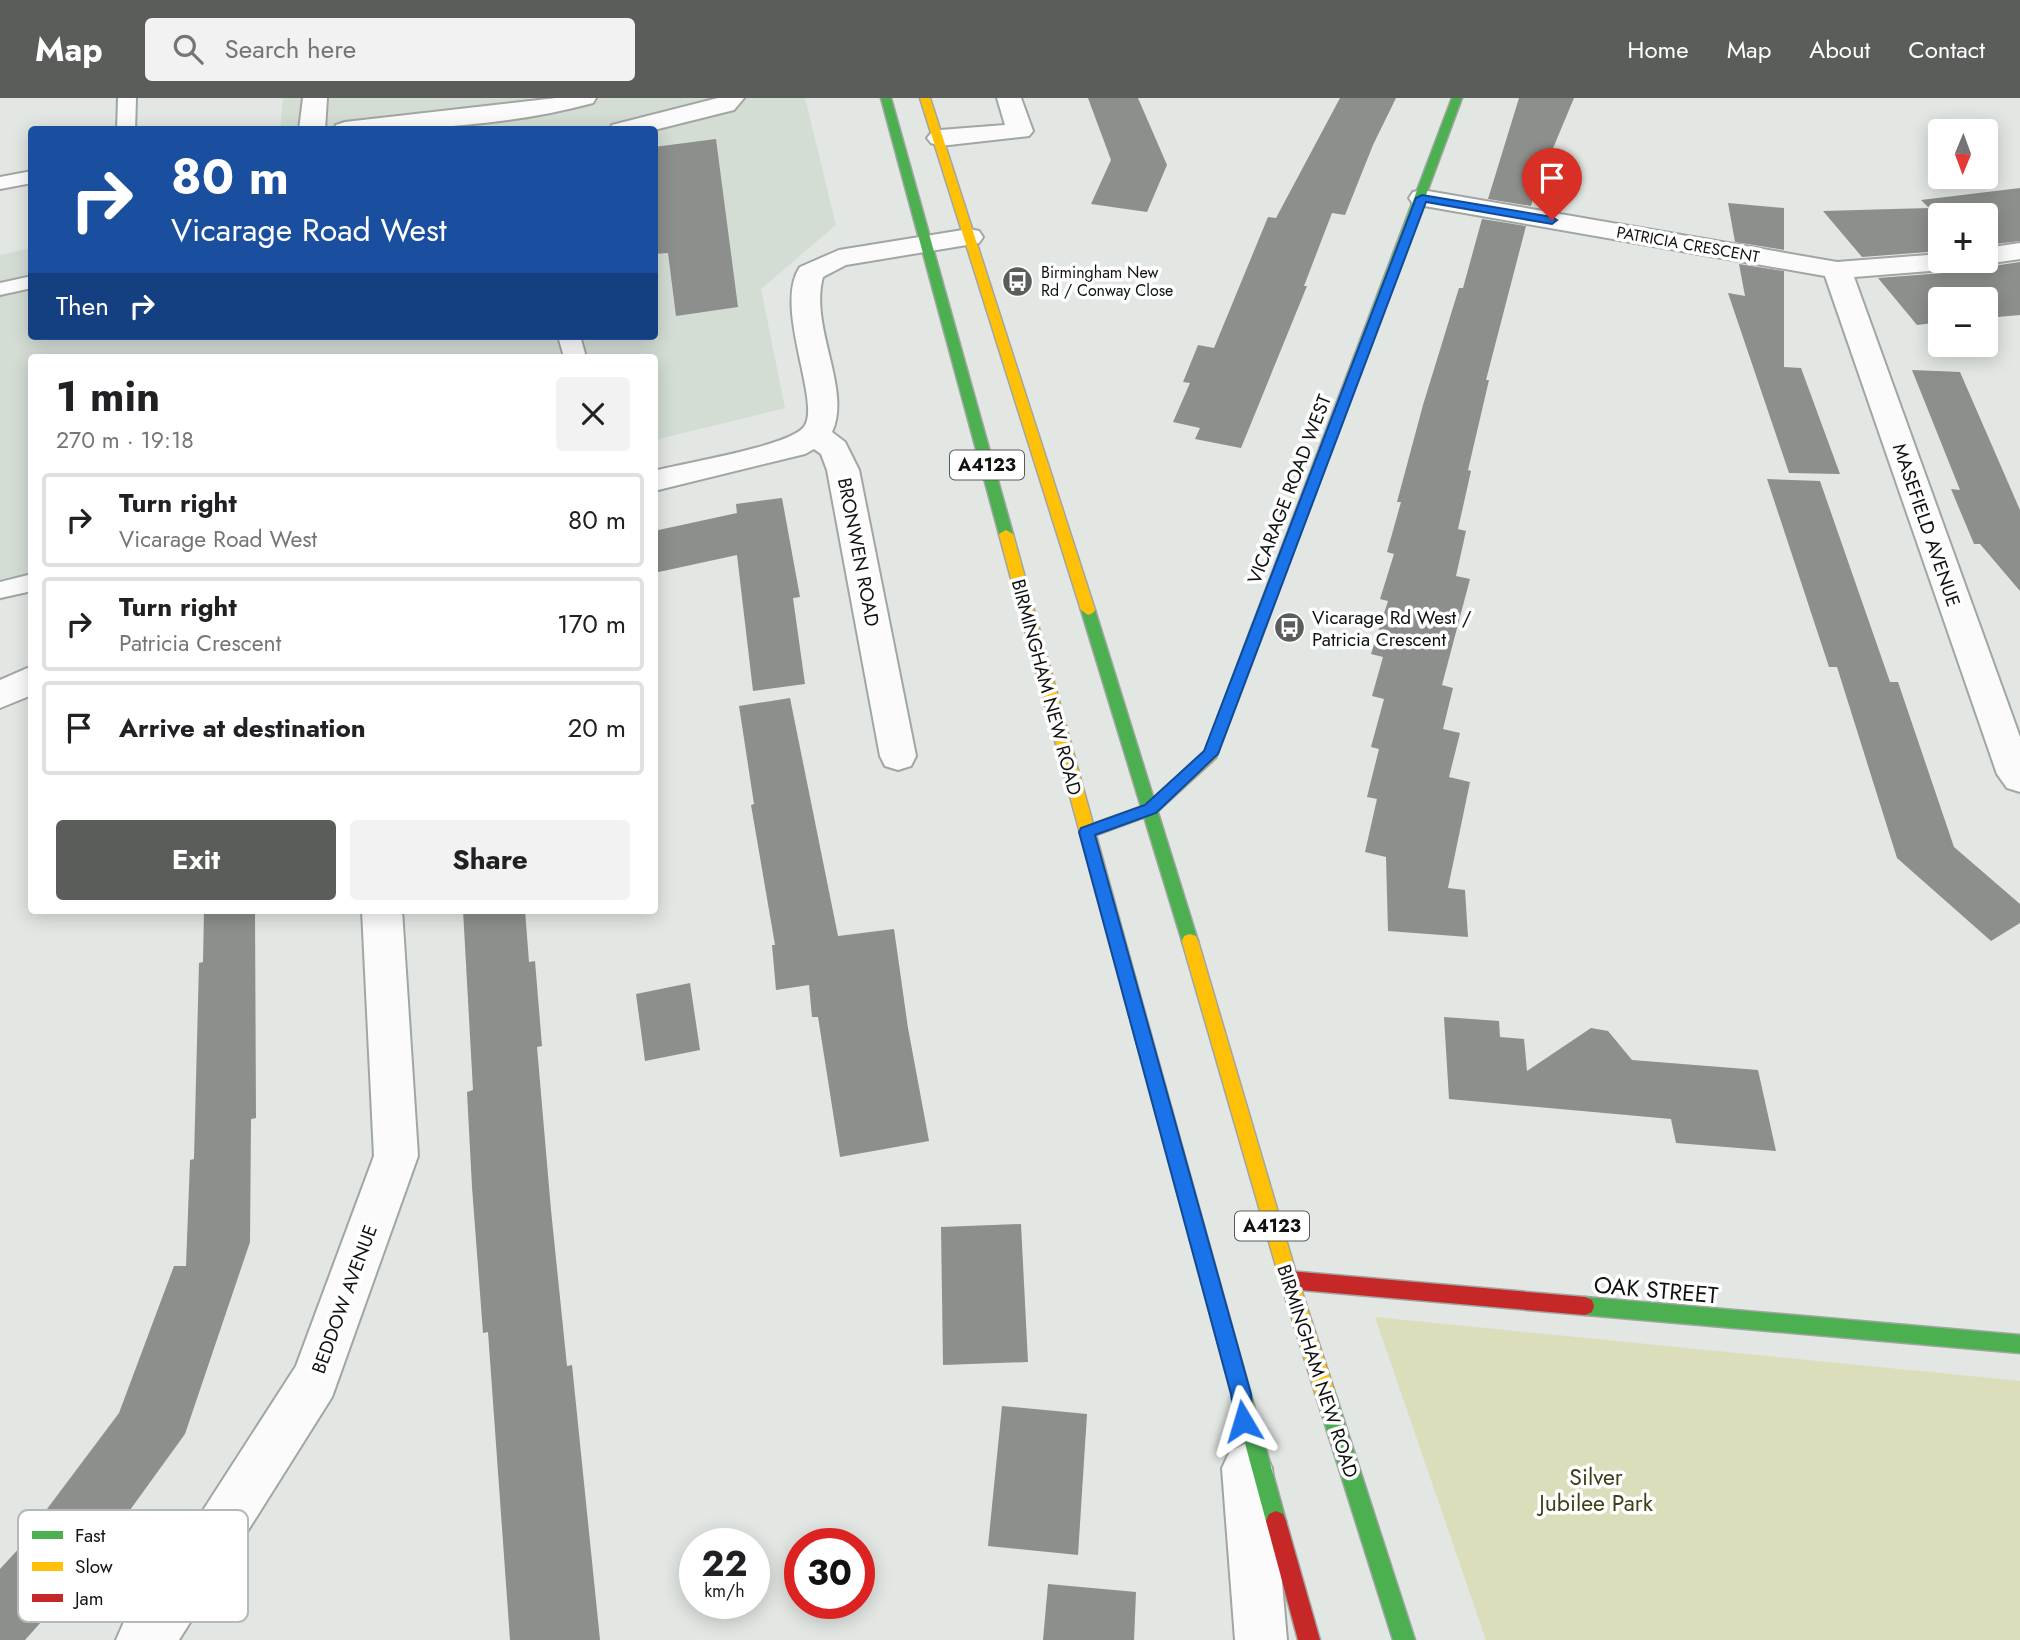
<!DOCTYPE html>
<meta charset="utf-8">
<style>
body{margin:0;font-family:Jost,sans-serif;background:#f2f2f2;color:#202124;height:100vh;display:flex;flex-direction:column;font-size:26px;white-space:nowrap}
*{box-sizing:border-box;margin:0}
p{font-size:23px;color:#757577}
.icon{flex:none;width:38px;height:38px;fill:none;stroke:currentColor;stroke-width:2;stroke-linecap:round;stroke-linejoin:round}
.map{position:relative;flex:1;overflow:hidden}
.side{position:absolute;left:28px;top:256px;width:630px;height:560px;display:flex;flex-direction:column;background:#fff;border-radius:7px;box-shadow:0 4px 18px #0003}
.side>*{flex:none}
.guide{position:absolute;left:28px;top:28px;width:630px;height:214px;border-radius:7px;box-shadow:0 4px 18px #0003;background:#1a4fa0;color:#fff;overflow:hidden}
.needle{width:46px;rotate:181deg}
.tools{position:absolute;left:1928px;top:21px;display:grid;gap:14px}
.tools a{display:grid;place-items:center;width:70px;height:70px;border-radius:7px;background:#fff;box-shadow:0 4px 18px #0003;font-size:35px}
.speed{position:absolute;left:679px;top:1430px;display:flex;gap:14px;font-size:35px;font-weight:700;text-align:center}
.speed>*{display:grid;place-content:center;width:91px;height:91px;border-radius:50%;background:#fff;box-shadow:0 4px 18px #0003;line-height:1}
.speed small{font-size:18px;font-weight:400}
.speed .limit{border:10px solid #d22;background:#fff;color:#111}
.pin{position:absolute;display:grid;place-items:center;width:60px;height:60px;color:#fff;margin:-72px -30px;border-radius:50% 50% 50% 0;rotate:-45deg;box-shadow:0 0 7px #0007}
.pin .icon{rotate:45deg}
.me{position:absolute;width:77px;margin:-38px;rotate:353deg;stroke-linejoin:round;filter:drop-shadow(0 0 5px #0008)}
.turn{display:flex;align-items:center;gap:24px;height:147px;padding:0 28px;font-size:32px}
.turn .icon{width:91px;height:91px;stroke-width:2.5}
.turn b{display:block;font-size:49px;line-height:60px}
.then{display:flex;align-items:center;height:66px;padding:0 28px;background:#0003;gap:14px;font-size:26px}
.round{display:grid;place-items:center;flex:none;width:74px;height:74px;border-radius:7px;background:#f2f2f2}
.head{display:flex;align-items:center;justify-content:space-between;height:119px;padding:0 28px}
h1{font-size:42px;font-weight:700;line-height:52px}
.cta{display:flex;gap:14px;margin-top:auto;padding:14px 28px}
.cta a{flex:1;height:80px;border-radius:7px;background:#5a5d5a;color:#fff;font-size:28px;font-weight:700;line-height:80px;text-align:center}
.cta a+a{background:#f2f2f2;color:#202124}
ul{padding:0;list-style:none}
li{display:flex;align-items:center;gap:21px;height:94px;margin:0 14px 10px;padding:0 14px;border:4px solid #e0e0e0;border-radius:7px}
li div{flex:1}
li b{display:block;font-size:26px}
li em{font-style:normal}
header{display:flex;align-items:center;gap:42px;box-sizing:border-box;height:98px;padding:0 35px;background:#5a5d5a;color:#fff}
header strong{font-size:33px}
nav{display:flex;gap:38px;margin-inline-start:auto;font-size:24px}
.search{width:490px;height:63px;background:#f2f2f2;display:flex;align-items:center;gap:18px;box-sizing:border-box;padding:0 24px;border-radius:7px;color:#757577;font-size:26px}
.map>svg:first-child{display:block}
.built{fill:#d3ddd4}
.green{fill:#dcddba}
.building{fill:#8c8f8c}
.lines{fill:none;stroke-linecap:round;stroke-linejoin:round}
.lane-casing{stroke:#a2a6a3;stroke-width:4}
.street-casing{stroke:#a2a6a3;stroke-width:4}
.fast-casing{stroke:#a2a6a3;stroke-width:3}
.slow-casing{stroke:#a2a6a3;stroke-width:3}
.jam-casing{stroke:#a2a6a3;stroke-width:3}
.lane{fill:#fbfbfb;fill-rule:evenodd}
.street{fill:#fbfbfb;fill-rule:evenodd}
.fast{fill:#4caf50;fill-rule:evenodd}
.slow{fill:#ffc107;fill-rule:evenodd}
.jam{fill:#c62828;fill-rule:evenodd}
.route{fill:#1a73e8;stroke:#114b97;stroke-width:2}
.labels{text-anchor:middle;stroke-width:7;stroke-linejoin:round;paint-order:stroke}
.far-street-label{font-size:16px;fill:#101311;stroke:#fff}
.far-poi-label{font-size:16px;fill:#101311;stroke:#fff;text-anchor:start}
.shield{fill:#fff;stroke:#585a58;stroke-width:2}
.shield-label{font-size:18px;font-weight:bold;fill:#101311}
.street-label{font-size:19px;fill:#101311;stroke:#fff}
.poi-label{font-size:19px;fill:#101311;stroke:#fff;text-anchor:start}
.near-street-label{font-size:23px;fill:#101311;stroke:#fff}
.near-park-label{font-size:23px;fill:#413e16;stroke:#fff}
.key{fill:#fff;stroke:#b7b8b8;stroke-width:2}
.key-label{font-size:19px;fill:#101311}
</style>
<header>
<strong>Map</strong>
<div class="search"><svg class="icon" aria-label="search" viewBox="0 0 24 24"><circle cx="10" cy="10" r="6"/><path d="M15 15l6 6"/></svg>Search here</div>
<nav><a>Home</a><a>Map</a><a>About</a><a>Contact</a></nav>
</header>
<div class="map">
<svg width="2020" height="1542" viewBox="0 0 2020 1542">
<rect width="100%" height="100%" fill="#e2e7e3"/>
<path class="built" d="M 283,0 L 805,0 L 836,127 L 761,191 L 785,310 L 655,342 L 654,259 L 32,259 L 31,495 L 0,503 L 0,157 L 31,150 L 32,238 L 654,238 L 654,32 L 280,31 Z"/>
<path class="green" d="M 1375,1219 L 2020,1283 L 2020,1542 L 1486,1542 Z"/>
<g class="building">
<path d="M 1088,0 L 1138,0 L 1167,67 L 1147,114 L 1091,106 L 1111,62 Z"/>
<path d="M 1340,0 L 1396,0 L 1373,47 L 1345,117 L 1332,115 L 1304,188 L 1307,188 L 1241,350 L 1195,341 L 1200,330 L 1173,324 L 1190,285 L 1183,284 L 1198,247 L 1214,250 L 1268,119 L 1276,120 Z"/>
<path d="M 1519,0 L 1574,0 L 1551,55 L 1540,97 L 1534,96 L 1531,108 L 1488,101 Z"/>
<path d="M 716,41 L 738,209 L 676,218 L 668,155 L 654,156 L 654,49 Z"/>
<path d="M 2020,90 L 2020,143 L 1986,147 L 1986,117 L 1941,117 L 1941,153 L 1862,159 L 1823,113 L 1929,110 L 1921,102 Z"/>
<path d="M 1728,105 L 1784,110 L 1784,152 L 1735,144 Z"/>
<path d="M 1482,121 L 1526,128 L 1486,282 L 1489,282 L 1468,372 L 1471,373 L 1458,431 L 1466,433 L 1456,478 L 1470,481 L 1442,587 L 1453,590 L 1443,631 L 1460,635 L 1449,679 L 1470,684 L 1448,790 L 1465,792 L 1468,839 L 1388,833 L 1386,759 L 1365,754 L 1377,701 L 1367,699 L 1379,651 L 1371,649 L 1384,601 L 1372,598 L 1383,559 L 1371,556 L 1388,503 L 1380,501 L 1394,456 L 1387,454 L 1401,404 L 1397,404 L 1423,307 L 1459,190 L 1463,190 Z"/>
<path d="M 1972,163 L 1986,169 L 2020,164 L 2020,217 L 1986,220 L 1986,201 L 1941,201 L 1941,224 L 1917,227 L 1878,180 L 1956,174 L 1967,170 Z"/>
<path d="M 1739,166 L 1784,173 L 1784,269 L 1801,270 L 1840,376 L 1789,375 L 1728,195 L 1745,198 Z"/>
<path d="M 1912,272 L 1960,274 L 2020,412 L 2020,493 L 1980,446 L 1974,446 L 1951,391 L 1960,392 Z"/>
<path d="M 1767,381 L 1820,383 L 1890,584 L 1898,584 L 1954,749 L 2020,806 L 2020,825 L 1991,843 L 1897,760 L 1837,569 L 1829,569 Z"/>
<path d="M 782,400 L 800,499 L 793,500 L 805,586 L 753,593 L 737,457 L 654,475 L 654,433 L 737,415 L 736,406 Z"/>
<path d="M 790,600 L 838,838 L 894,831 L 908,930 L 929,1043 L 840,1059 L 818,919 L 812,919 L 809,887 L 776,892 L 772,847 L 775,847 L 751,707 L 754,706 L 739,608 Z"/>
<path d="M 204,812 L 255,812 L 256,1020 L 251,1021 L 250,1144 L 185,1336 L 83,1477 L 25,1542 L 0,1542 L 0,1471 L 46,1421 L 41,1419 L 119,1315 L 174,1168 L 186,1168 L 190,1062 L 194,1061 L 199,865 L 203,864 Z"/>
<path d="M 463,812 L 525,812 L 529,864 L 535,863 L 542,948 L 537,949 L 551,1112 L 567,1268 L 572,1267 L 600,1542 L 510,1542 L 488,1234 L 483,1235 L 472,1089 L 467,994 L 473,992 Z"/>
<path d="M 690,885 L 700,952 L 645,963 L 636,896 Z"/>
<path d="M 1444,919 L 1499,923 L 1500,939 L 1524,941 L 1527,973 L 1591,930 L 1608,933 L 1632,962 L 1758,972 L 1776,1053 L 1676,1045 L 1671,1021 L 1449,1001 Z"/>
<path d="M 1021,1126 L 1028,1264 L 943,1267 L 941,1129 Z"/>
<path d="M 1002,1308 L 1087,1316 L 1078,1457 L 988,1448 Z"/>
<path d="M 1048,1486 L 1136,1494 L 1134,1542 L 1043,1542 Z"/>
</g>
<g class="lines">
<defs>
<g id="lane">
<path d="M 118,0 L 136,0 L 135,32 L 117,32 Z"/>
<path d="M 32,73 L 32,85 L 0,91 L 0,79 Z"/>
<path d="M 32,178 L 32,190 L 0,197 L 0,185 Z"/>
<path d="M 558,238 L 580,238 L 586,259 L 564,259 Z"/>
<path d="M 32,476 L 32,493 L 0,500 L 0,484 Z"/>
</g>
<g id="street">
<path d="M 303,0 L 327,0 L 325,32 L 299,32 Z"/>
<path d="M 556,0 L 596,0 L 593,5 C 508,28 420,32 333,32 L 336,27 L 345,24 Z"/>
<path d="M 718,0 L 744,0 L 734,12 L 654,32 L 609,32 L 612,27 Z"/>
<path d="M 997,0 L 1021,0 L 1033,33 L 1029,38 L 940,48 L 931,45 L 927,40 L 931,35 L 940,32 L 1005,27 Z"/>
<path d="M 1422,92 L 1837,164 L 1941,156 L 1941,163 L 1969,163 L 1965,169 L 1955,171 L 1854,179 L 2020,639 L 2020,694 L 2007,690 L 1997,676 L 1825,178 L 1413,106 L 1409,100 L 1413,94 Z"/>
<path d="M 969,131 L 979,133 L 983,139 L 979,145 L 846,167 L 823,179 C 809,229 852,291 832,334 L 845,344 L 859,372 L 916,658 L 911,668 L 898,672 L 885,668 L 880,658 L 827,372 L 821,356 L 814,351 L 805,356 L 654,393 L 654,373 C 684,365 785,349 803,330 C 824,309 772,209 800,169 L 839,152 Z"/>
<path d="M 2020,145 L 2020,161 L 1986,166 L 1975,163 L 1986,163 L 1986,150 Z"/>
<path d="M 32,568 L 32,597 L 0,610 L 0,582 Z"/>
<path d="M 362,812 L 402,812 L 418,1058 L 332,1299 L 179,1542 L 116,1542 L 124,1524 L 142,1507 L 296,1268 L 374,1058 Z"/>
<path d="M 1247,1345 L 1264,1353 L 1272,1370 L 1287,1542 L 1235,1542 L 1222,1370 L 1230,1353 Z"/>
</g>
<g id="fast">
<path d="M 881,0 L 891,0 L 1013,436 L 1011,439 L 1001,439 L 999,436 Z"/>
<path d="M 1452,0 L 1462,0 L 1266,528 L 1259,533 L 1254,532 L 1252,528 Z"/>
<path d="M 1088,507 L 1095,512 L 1198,843 L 1196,848 L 1184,848 L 1182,843 L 1081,512 Z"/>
<path d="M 1127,872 L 1133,874 L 1135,879 L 1286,1423 L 1283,1430 L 1276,1433 L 1269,1430 L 1266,1423 L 1119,879 L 1121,874 Z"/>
<path d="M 1585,1199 L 2020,1237 L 2020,1255 L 1585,1217 L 1578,1214 L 1576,1208 L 1578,1202 Z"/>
<path d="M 1327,1291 L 1334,1294 L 1337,1301 L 1415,1542 L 1393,1542 L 1317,1301 L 1320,1294 Z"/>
</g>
<g id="slow">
<path d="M 920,0 L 930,0 L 1095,512 L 1093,515 L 1088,517 L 1081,512 Z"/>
<path d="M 1006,432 L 1013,436 L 1093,726 L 1146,707 L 1205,653 L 1252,528 L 1259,523 L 1266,528 L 1216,660 L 1156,715 L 1096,737 L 1135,879 L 1133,884 L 1127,886 L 1121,884 L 1119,879 L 999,436 Z"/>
<path d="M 1190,836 L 1196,838 L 1198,843 L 1298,1182 L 1337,1301 L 1334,1308 L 1327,1311 L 1320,1308 L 1317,1301 L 1280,1182 L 1182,843 L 1184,838 Z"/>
</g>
<g id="jam">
<path d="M 1289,1173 L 1585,1199 L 1592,1202 L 1594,1208 L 1592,1214 L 1585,1217 L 1289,1191 L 1282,1188 L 1280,1182 L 1282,1176 Z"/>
<path d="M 1276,1413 L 1283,1416 L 1286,1423 L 1320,1542 L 1298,1542 L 1266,1423 L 1269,1416 Z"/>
</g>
</defs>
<use href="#lane" class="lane-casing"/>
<use href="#street" class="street-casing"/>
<use href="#fast" class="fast-casing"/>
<use href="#slow" class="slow-casing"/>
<use href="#jam" class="jam-casing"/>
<use href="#lane" class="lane"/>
<use href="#street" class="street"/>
<use href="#fast" class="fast"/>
<use href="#slow" class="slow"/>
<use href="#jam" class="jam"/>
</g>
<path class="route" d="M 1422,97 L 1552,119 L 1557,122 L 1552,126 L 1426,104 L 1218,656 L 1156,715 L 1095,737 L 1251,1296 L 1253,1323 L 1250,1330 L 1243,1333 L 1236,1330 L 1231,1296 L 1079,734 L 1081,730 L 1145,707 L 1204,653 L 1416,100 Z"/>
<defs>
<symbol id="bus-disc" viewBox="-11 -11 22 22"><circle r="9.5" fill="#5a5d5a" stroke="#fff"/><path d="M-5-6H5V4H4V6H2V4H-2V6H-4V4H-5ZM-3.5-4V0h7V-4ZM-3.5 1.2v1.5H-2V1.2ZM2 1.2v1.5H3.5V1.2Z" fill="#fff"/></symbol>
</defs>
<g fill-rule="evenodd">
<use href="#bus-disc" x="1000" y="166" width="35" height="35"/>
<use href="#bus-disc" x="1272" y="512" width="35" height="35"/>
</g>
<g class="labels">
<g class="far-street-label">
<text transform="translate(1688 146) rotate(10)" y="6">PATRICIA CRESCENT</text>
</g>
<g class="far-poi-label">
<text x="1041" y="180">Birmingham New<tspan x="1041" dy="18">Rd / Conway Close</tspan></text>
</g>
<g class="shield">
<rect x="950" y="352.5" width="74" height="29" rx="5"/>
<rect x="1235" y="1113.5" width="74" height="29" rx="5"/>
</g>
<g class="shield-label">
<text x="987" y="373">A4123</text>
<text x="1272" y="1134">A4123</text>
</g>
<g class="street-label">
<text transform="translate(1289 391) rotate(-69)" y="7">VICARAGE ROAD WEST</text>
<text transform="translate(1927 427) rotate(71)" y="7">MASEFIELD AVENUE</text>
<text transform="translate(859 454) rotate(79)" y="7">BRONWEN ROAD</text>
<text transform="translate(1047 589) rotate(75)" y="7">BIRMINGHAM NEW ROAD</text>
<text transform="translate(344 1201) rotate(-70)" y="7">BEDDOW AVENUE</text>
<text transform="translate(1318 1273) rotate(72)" y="7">BIRMINGHAM NEW ROAD</text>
</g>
<g class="poi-label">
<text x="1312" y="526">Vicarage Rd West /<tspan x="1312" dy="22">Patricia Crescent</tspan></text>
</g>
<g class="near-street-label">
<text transform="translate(1656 1192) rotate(5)" y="8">OAK STREET</text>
</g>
<g class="near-park-label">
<text x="1596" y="1387">Silver<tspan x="1596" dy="26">Jubilee Park</tspan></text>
</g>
</g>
<rect x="18" y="1412" width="230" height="112" rx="10" class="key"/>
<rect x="32" y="1433" width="31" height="8" fill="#4caf50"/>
<rect x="32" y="1464" width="31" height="9" fill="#ffc107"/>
<rect x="32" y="1496" width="31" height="8" fill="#c62828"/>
<g class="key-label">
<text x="75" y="1444">Fast</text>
<text x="75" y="1475">Slow</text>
<text x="75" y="1507">Jam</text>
</g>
</svg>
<div class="tools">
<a><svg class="needle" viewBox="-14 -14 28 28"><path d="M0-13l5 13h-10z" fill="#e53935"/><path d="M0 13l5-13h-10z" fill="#757577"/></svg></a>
<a>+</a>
<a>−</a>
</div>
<div class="speed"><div>22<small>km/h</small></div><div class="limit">30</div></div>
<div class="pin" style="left:1552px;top:122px;background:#d93025"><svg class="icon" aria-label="arrive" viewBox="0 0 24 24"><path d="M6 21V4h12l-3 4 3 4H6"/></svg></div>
<svg class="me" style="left:1243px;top:1323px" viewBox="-20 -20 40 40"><path d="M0-17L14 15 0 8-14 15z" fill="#1a73e8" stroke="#fff" stroke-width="4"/></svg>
<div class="guide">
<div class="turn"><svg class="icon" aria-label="right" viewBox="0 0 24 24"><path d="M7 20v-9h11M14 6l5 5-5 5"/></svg><div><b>80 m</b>Vicarage Road West</div></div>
<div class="then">Then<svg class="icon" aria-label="right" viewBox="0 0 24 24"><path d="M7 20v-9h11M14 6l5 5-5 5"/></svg></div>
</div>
<section class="side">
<div class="head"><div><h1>1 min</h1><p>270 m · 19:18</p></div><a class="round"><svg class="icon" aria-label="close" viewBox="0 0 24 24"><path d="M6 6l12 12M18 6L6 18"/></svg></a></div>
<ul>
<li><svg class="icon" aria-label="right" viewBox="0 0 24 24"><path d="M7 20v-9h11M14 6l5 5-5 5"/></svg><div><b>Turn right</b><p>Vicarage Road West</p></div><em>80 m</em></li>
<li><svg class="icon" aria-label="right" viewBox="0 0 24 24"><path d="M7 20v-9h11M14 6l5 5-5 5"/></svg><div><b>Turn right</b><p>Patricia Crescent</p></div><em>170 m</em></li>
<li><svg class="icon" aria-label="arrive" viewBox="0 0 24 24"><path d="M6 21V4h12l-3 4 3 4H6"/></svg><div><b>Arrive at destination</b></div><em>20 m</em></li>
</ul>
<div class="cta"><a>Exit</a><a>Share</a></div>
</section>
</div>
